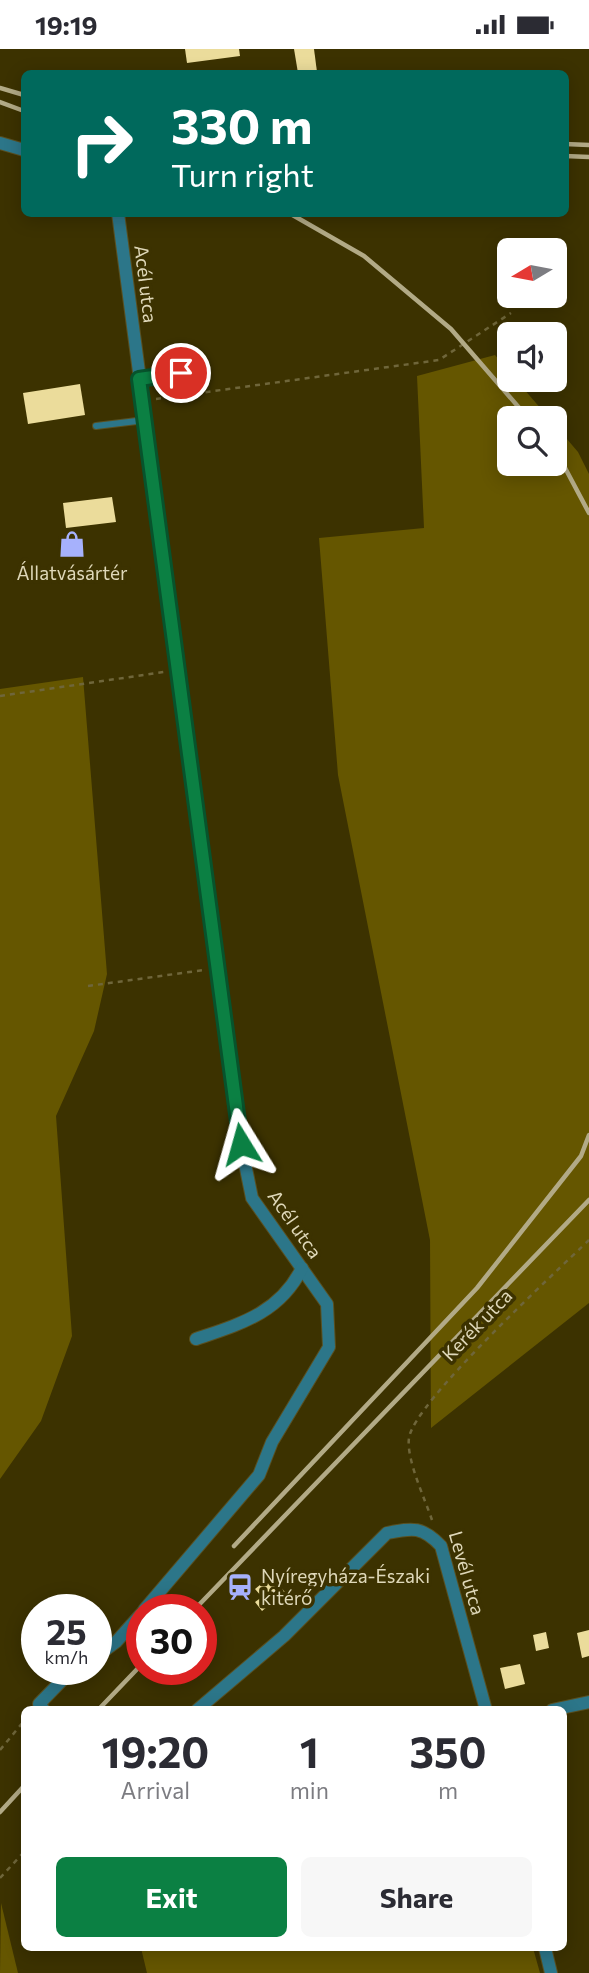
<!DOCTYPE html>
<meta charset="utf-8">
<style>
body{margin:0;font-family:Commissioner,sans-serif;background:#f7f7f7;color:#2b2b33;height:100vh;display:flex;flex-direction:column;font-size:26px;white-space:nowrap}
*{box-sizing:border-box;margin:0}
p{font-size:23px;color:#7c7c81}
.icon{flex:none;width:38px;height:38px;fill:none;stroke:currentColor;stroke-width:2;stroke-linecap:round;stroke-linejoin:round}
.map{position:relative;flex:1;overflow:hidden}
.drawer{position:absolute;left:21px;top:1657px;width:546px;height:245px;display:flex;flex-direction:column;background:#fff;border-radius:10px;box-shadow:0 4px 18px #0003}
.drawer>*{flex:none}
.banner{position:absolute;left:21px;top:21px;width:548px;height:147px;border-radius:10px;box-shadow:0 4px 18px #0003;background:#00695c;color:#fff;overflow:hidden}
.needle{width:46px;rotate:260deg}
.fabs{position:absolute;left:497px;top:189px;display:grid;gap:14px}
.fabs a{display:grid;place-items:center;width:70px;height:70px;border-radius:10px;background:#fff;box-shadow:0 4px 18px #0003;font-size:35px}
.speed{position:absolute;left:21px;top:1545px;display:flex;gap:14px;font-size:35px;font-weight:700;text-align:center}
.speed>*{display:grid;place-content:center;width:91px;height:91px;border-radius:50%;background:#fff;box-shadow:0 4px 18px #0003;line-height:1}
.speed small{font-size:18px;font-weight:400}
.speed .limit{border:10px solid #d22;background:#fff;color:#111}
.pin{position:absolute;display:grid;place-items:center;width:60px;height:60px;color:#fff;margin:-30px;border:4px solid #fff;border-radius:50%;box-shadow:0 2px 7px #0007}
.me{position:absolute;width:77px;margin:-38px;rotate:352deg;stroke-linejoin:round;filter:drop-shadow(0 0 5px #0008)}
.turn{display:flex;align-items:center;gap:24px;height:147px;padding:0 35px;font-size:32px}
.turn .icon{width:91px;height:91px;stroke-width:2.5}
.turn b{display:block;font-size:49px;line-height:60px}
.eta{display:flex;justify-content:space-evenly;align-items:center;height:119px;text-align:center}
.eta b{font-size:42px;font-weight:700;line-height:49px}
.action{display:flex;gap:14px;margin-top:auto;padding:14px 35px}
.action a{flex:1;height:80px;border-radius:10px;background:#0b8043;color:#fff;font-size:28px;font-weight:700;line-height:80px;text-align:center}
.action a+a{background:#f7f7f7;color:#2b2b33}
.status{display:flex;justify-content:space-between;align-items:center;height:49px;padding:0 35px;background:#fff;direction:ltr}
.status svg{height:19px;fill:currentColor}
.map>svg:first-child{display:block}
.green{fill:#655600}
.building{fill:#ebdc9b}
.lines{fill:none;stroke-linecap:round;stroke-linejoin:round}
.lane-casing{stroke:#595021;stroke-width:8}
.street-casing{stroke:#595021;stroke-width:14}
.path{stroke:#6f663a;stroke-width:2.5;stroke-dasharray:5 5;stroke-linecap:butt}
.lane{stroke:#2c7689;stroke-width:6}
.street{stroke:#2c7689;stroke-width:12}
.rail{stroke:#b2aa86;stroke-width:4.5}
.route-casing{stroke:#07532c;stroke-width:18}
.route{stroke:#0b8043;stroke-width:12}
.labels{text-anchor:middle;stroke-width:7;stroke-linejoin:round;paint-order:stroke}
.street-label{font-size:19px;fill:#dfd8b9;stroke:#3c3200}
.poi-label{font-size:19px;fill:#dfd8b9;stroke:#3c3200}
</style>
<div class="status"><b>19:19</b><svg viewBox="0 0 49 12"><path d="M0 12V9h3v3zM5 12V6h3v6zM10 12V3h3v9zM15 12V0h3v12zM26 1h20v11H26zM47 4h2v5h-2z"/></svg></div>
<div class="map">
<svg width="589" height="1924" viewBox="0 0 589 1924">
<rect width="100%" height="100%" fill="#3c3200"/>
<g class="green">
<path d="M 495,306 L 509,323 L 509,331 L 516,331 L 549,369 L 509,369 L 509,415 L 555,415 L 555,376 L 578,403 L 589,425 L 589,1254 L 431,1379 L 430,1191 L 338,726 L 319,489 L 424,479 L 417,327 Z"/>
<path d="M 83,628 L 107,925 L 94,982 L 56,1067 L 72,1287 L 41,1372 L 0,1430 L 0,640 Z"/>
<path d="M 1,1854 L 18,1924 L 0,1924 Z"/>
<path d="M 141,1899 L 533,1899 L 540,1924 L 147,1924 Z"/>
</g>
<g class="building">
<path d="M 185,0 L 239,0 L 240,7 L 187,14 Z"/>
<path d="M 294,0 L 314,0 L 317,23 L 298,24 Z"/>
<path d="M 80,335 L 85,366 L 28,375 L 23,344 Z"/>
<path d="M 112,448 L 116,473 L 66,479 L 63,454 Z"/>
<path d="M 271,1527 L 285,1543 L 262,1562 L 255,1553 L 262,1548 L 255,1540 Z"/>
<path d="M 589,1581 L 589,1607 L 582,1609 L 577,1584 Z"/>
<path d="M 546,1583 L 549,1599 L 536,1602 L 533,1586 Z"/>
<path d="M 520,1615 L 525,1635 L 505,1640 L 500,1619 Z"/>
</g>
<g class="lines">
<defs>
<g id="lane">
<path d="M 139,330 L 181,324"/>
<path d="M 96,377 L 145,371"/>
</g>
<g id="street">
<path d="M 0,94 L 24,101"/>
<path d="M 118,164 L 241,1095 L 252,1149 L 327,1255 L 329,1298 L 272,1393 L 259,1426 L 144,1561"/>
<path d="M 196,1290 C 240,1275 280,1264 302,1219"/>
<path d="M 96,1608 L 116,1593 L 142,1564"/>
<path d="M 44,1661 L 39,1655 L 73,1620"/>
<path d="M 197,1661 L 284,1587 L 387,1484 C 413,1479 422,1477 441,1497 L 486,1661"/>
<path d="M 552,1661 L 589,1653"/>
<path d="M 545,1899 L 551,1924"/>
</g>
</defs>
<use href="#lane" class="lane-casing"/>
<use href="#street" class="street-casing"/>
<g class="path">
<path d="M 156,350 L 439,311 L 511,264"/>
<path d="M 0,647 L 164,623"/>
<path d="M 88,937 L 204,921"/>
<path d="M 432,1471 C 425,1450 406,1410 409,1389 C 414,1353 556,1223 589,1191"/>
<path d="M 0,1701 L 24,1672"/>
<path d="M 0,1829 L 24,1803"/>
</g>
<use href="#lane" class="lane"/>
<use href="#street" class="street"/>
<g class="rail">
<path d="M 0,39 L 24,46"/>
<path d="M 0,53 L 24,62"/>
<path d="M 565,95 L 589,96"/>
<path d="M 565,107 L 589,108"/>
<path d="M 289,164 L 364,207 L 451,280 L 528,369"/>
<path d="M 555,400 L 589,464"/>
<path d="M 234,1497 L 477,1239 L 581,1107 L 589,1086"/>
<path d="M 194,1561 L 589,1151"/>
<path d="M 98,1661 L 142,1615"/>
<path d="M 0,1763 L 24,1737"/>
</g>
</g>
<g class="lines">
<defs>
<path id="route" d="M 181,324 L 139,330 L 241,1095"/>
</defs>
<use href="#route" class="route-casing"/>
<use href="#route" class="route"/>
</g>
<defs>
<symbol id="shop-bare" viewBox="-9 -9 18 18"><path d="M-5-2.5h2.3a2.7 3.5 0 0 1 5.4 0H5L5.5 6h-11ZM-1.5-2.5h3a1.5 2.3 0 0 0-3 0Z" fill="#a6b1fc" stroke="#3c3200" stroke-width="2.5" paint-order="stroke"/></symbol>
<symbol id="station-bare" viewBox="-9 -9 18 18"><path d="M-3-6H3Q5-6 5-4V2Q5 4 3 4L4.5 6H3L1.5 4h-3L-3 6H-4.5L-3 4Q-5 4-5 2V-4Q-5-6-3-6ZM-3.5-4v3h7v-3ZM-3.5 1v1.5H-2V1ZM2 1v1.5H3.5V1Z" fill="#a6b1fc" stroke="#3c3200" stroke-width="2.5" paint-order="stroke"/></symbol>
</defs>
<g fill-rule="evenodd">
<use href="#shop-bare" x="53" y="476" width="38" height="38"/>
<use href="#station-bare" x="221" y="1519" width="38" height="38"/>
</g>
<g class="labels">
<g class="street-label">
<text transform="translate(146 235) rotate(83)" y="7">Acél utca</text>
<text transform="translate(295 1175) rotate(55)" y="7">Acél utca</text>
<text transform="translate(477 1276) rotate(-46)" y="7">Kerék utca</text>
<text transform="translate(467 1524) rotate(74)" y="7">Levél utca</text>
</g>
<g class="poi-label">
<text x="72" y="531">Állatvásártér</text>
<text x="261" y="1534" text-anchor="start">Nyíregyháza-Északi<tspan x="261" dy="22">kitérő</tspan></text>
</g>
</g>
</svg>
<div class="fabs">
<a><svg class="needle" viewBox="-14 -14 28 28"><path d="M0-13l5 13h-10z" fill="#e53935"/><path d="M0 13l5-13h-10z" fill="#7c7c81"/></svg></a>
<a><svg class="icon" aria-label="sound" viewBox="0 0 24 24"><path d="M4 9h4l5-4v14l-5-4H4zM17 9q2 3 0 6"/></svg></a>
<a><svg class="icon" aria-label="search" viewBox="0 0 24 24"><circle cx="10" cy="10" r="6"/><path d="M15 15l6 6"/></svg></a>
</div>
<div class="speed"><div>25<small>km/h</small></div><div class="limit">30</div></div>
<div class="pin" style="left:181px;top:324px;background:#d93025"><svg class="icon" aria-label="arrive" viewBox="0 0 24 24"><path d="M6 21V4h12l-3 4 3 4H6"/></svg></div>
<svg class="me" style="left:241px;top:1095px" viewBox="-20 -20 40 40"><path d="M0-17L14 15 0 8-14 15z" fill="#0b8043" stroke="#fff" stroke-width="4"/></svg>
<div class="banner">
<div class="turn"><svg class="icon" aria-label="right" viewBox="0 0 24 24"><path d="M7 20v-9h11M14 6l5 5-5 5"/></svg><div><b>330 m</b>Turn right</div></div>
</div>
<section class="drawer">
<div class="eta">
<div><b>19:20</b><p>Arrival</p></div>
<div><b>1</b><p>min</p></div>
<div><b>350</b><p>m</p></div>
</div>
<div class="action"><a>Exit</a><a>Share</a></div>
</section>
</div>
